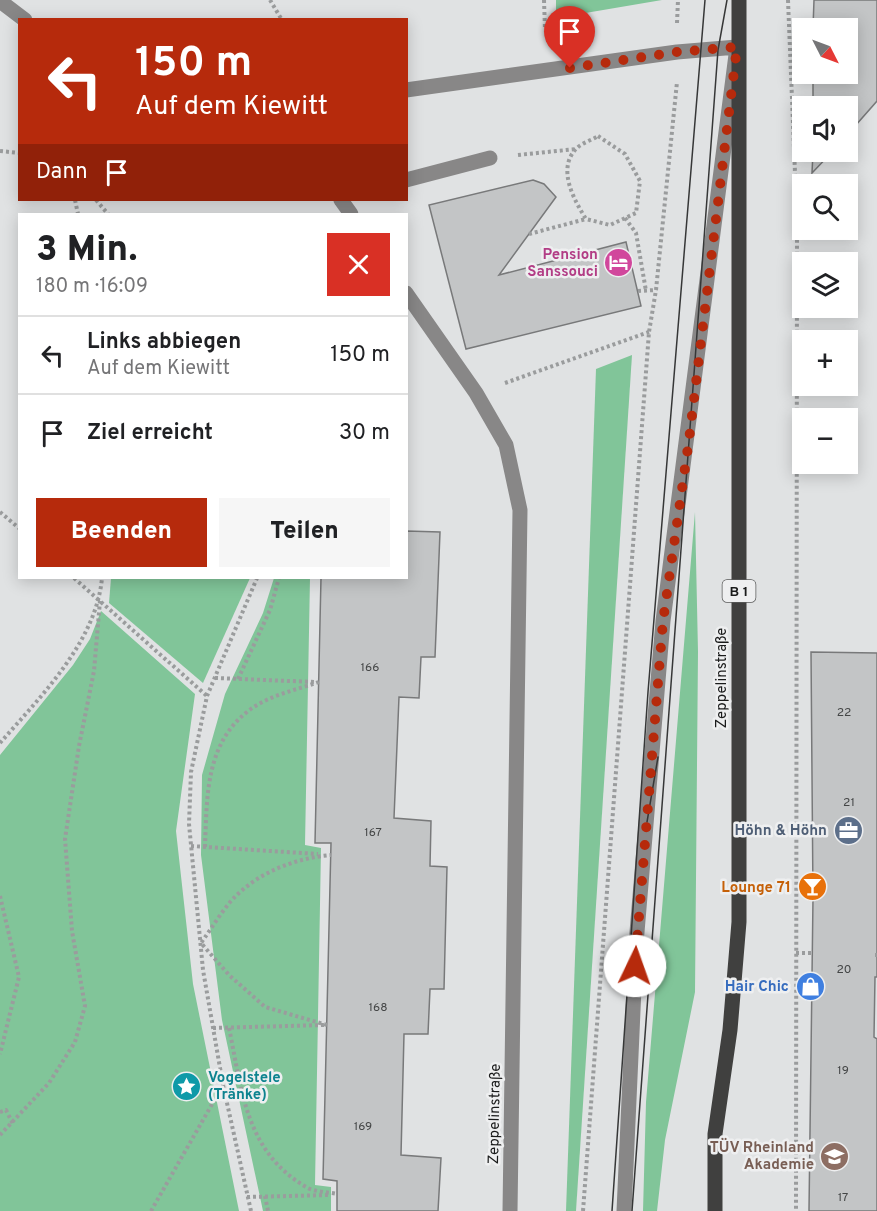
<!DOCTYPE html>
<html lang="de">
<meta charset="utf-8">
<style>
body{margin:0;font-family:Overpass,sans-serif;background:#f6f6f6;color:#202124;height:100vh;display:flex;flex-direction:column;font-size:22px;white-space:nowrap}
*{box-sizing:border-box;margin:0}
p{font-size:20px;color:#757577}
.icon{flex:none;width:33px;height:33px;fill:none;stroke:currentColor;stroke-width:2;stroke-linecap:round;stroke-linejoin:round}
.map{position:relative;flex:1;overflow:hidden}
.side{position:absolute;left:18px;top:213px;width:390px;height:366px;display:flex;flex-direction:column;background:#fff;border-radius:0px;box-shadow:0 3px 15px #0003}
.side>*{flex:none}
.banner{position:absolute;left:18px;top:18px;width:390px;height:183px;border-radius:0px;box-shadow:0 3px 15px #0003;background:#b62a0c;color:#fff;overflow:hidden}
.needle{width:39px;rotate:132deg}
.controls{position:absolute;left:792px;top:18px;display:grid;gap:12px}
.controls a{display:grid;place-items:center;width:66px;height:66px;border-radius:0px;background:#fff;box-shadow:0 3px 15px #0003;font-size:30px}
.pin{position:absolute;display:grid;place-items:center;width:51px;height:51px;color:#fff;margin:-62px -26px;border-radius:50% 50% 50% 0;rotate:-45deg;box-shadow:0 0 6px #0007}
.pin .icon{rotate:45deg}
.me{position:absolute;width:66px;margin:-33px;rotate:3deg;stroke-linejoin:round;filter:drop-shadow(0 0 4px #0008)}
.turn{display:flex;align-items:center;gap:21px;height:126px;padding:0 18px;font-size:27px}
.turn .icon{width:78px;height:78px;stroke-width:2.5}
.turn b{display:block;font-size:42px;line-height:51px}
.then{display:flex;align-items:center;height:57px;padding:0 18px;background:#0003;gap:12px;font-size:22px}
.round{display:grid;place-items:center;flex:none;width:63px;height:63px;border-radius:0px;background:#f6f6f6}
.head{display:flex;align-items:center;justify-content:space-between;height:102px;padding:0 18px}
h1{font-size:36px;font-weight:800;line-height:45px}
.action{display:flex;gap:12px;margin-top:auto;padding:12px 18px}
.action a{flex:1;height:69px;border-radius:0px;background:#b62a0c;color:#fff;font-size:24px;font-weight:800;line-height:69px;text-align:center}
.action a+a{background:#f6f6f6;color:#202124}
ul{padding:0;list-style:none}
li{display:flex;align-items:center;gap:18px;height:78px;padding:0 18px;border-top:2px solid #e0e0e0}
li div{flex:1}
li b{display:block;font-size:22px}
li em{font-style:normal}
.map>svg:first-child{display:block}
.green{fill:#81c599}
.building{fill:#c3c5c6;stroke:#78797a;stroke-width:1.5}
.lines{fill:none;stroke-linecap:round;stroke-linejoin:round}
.path{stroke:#9a9c9d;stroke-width:4;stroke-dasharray:3 3;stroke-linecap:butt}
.minor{stroke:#888787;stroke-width:15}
.major{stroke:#40403f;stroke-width:15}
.tram{stroke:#363737;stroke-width:1.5}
.route{stroke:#b62a0c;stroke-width:10;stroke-dasharray:0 18}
.labels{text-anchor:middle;stroke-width:5;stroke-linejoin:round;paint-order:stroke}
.number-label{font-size:12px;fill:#444646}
.shield{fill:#eeeff0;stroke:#5a5b5b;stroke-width:1.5}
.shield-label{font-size:14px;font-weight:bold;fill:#1a1b1b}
.hotel-label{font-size:15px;font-weight:bold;fill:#b23c85;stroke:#eeeff0;text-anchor:end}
.street-label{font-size:15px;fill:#1a1b1b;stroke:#eeeff0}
.service-label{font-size:15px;font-weight:bold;fill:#4e5e75;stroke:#eeeff0;text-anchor:end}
.food-label{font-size:15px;font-weight:bold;fill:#c56008;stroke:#eeeff0;text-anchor:end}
.shop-label{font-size:15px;font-weight:bold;fill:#366cbe;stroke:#eeeff0;text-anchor:end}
.culture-label{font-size:15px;font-weight:bold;fill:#0d838f;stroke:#eeeff0;text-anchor:start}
.education-label{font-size:15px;font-weight:bold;fill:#785e54;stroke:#eeeff0;text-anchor:end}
</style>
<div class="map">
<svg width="877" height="1211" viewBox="0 0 877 1211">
<rect width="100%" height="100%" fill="#e0e2e3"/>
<g class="green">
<path d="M 556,0 L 662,0 L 556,18 Z"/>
<path d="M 632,355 L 576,1211 L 566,1211 L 596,369 Z"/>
<path d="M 695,512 L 698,652 L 695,992 L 665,1140 L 657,1211 L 643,1211 L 646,1102 Z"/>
<path d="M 111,578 L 250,578 L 203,683 L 109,603 Z"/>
<path d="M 274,578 L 310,578 L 305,845 L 321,848 L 315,1185 L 331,1187 L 331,1211 L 263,1211 L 222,1020 L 201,855 L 202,775 L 225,694 L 263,613 Z"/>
<path d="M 101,611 L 195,694 L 176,831 L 193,984 L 239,1211 L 0,1211 L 0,755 L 73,665 L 90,639 Z"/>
</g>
<g class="building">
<path d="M 814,0 L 877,0 L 877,101 L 848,134 L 848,106 L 813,106 L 813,74 L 848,74 L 848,28 L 813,28 Z"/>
<path d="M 813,152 L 832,152 L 812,173 Z"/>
<path d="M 533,180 L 544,184 L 556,197 L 499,275 L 626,242 L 641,306 L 466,349 L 429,205 Z"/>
<path d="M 406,531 L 440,532 L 435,657 L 421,657 L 419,698 L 399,697 L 394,818 L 431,821 L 430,866 L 447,867 L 444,989 L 430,989 L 428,1034 L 404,1034 L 401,1155 L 441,1158 L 438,1211 L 337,1211 L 337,1181 L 323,1179 L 331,843 L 315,843 L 321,578 L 406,578 Z"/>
<path d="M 811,652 L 877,653 L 877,977 L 875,977 L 874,1037 L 877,1039 L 877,1211 L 809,1211 L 813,898 Z"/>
</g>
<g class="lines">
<g class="path">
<path d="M 270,0 L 282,20"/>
<path d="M 544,0 L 545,29"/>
<path d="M 788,0 L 797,222 L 796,1211"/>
<path d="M 677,23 L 678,0"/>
<path d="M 598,136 L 625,154 L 640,181 L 636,213 L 610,225 L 586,219 C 574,200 556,168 577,148 C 582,143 592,140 598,136 Z"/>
<path d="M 0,151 L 20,153"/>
<path d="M 518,155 L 576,149"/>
<path d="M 75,200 L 78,214"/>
<path d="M 96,200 L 108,214"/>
<path d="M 625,218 L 636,233 L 646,291"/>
<path d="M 529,234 L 586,219"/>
<path d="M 638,291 L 656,290"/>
<path d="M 505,383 L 649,332"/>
<path d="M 0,512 L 20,529"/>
<path d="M 74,578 L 207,696"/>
<path d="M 215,678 L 315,682"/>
<path d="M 238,679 L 270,610 L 279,578"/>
<path d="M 0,743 C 41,696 96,642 102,578"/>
<path d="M 191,846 L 318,854"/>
<path d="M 205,847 C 207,798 205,745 247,712 C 266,696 296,690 319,682"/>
<path d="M 0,896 L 19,977 L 0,1054"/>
<path d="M 796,953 L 811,953"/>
<path d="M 875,955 L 877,955"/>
<path d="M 327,1025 L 265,1007 L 229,975 L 201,943 C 211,929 220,914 231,901 C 256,873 295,858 331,855"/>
<path d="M 213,1028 L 324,1025"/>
<path d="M 229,1028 C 242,1090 245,1151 306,1187 C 314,1192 328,1192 337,1194"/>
<path d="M 0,1112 L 6,1110 L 13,1124"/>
<path d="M 0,1135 L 49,1083 L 75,1042 L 85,1006 L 72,931 L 65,839 L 79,746 L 94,671 L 100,601"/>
<path d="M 265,1196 L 268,1211"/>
<path d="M 247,1197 L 330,1195"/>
<path d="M 151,1211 L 223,1085"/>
<path d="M 251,1211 L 223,1085 L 203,970 L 189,824 L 191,772 L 207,696 L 257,578"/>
<path d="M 583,1211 L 649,332 L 656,290 L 677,82"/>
</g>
<g class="minor">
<path d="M 0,1 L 25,20"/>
<path d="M 406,90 L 677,52 L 737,47 L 663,621 L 636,944 L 624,1211"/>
<path d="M 406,180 L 490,158"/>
<path d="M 341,200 L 351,214"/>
<path d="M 406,293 L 476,393 L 506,445 L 520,510 L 510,1211"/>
</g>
<path class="major" d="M 715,1211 L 715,1134 L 730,1030 L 739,922 L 739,0"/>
<g class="tram">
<path d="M 647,822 L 658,757"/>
<path d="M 612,1211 L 648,692 L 705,0"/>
<path d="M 632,1211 L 718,50 L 727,0"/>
</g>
</g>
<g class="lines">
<path class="route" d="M 570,68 L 677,52 L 737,47 L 689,440 L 663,621 L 635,966"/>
</g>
<defs>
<symbol id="hotel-disc" viewBox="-11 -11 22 22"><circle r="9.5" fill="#d1479c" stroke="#eeeff0"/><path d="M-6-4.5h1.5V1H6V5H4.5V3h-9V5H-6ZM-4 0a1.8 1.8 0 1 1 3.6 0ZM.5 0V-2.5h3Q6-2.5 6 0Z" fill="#fff"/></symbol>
<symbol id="office-disc" viewBox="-11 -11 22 22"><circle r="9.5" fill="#5c6f8a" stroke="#eeeff0"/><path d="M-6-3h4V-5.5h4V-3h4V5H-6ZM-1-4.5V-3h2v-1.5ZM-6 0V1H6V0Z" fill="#fff"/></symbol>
<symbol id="bar-disc" viewBox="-11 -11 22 22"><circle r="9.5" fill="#e8710a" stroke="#eeeff0"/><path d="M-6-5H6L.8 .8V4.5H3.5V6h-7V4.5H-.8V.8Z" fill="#fff"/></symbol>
<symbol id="shop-disc" viewBox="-11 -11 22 22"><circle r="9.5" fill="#3f7fe0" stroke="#eeeff0"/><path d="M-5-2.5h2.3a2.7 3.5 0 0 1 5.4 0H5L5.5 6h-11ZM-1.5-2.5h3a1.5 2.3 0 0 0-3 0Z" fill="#fff"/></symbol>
<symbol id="sight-disc" viewBox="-11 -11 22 22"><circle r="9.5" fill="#0f9aa8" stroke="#eeeff0"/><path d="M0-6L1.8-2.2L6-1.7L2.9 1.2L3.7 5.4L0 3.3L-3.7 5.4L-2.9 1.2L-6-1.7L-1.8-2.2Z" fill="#fff"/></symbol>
<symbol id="university-disc" viewBox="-11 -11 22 22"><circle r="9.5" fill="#8d6e63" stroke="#eeeff0"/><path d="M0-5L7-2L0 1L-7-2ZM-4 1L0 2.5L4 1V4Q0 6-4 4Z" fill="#fff"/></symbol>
</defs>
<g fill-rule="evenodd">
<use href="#hotel-disc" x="602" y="246" width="33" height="33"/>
<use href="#office-disc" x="832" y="814" width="33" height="33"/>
<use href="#bar-disc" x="796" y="870" width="33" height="33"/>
<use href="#shop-disc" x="794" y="970" width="33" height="33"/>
<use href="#sight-disc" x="170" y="1070" width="33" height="33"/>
<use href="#university-disc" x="818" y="1140" width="33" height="33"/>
</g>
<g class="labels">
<g class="number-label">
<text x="370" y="671">166</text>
<text x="844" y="716">22</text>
<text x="849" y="806">21</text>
<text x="373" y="836">167</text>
<text x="844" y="973">20</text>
<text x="378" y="1011">168</text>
<text x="843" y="1074">19</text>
<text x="363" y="1130">169</text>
<text x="843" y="1201">17</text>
</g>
<rect class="shield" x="722.5" y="580" width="33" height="22" rx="4.5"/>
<g class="shield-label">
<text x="739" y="596">B 1</text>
</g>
<g class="hotel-label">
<text x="598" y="259">Pension<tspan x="598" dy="17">Sanssouci</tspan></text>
</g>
<g class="street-label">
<text transform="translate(721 678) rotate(-90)" y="5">Zeppelinstraße</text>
<text transform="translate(494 1114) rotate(-89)" y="5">Zeppelinstraße</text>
</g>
<g class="service-label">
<text x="827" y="835">Höhn &amp; Höhn</text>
</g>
<g class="food-label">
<text x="791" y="892">Lounge 71</text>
</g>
<g class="shop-label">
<text x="789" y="991">Hair Chic</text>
</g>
<g class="culture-label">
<text x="208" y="1082">Vogelstele<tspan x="208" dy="17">(Tränke)</tspan></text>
</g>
<g class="education-label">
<text x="814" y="1152">TÜV Rheinland<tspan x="814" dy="17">Akademie</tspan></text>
</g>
</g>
</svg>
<div class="controls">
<a><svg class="needle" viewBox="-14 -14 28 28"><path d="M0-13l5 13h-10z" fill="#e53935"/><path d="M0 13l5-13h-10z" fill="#757577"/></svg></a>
<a><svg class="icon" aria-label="sound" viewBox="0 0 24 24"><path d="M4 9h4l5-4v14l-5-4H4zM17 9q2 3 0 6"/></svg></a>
<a><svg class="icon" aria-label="search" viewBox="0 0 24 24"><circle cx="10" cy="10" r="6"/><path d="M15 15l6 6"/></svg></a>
<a><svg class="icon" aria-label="layers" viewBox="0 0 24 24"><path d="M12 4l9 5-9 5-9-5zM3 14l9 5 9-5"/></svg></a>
<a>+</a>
<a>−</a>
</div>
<div class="pin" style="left:570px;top:68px;background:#d93025"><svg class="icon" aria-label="arrive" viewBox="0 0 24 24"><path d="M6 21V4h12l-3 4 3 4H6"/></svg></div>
<svg class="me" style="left:635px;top:966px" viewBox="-20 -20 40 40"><circle r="19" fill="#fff"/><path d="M0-13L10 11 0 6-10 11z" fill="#b62a0c"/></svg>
<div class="banner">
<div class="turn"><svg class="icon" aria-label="left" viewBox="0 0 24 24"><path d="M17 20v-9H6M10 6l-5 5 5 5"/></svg><div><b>150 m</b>Auf dem Kiewitt</div></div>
<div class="then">Dann<svg class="icon" aria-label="arrive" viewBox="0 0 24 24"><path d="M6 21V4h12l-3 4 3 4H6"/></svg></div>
</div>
<section class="side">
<div class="head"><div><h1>3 Min.</h1><p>180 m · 16:09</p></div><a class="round" style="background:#d93025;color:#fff"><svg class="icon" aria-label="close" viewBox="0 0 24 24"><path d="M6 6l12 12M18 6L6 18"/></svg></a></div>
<ul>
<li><svg class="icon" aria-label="left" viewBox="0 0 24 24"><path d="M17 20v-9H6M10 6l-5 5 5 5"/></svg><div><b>Links abbiegen</b><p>Auf dem Kiewitt</p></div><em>150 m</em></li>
<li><svg class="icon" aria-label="arrive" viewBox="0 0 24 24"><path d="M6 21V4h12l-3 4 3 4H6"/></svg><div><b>Ziel erreicht</b></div><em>30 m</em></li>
</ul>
<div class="action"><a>Beenden</a><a>Teilen</a></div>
</section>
</div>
